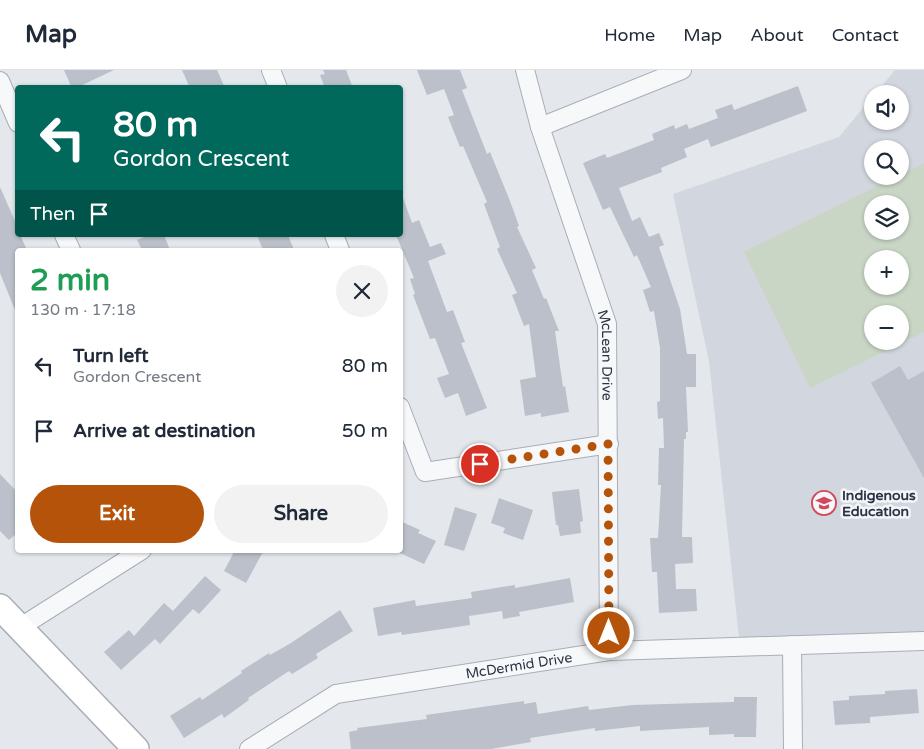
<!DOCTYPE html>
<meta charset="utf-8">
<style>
body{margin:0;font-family:"Varela Round",sans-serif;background:#f2f2f3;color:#1f2937;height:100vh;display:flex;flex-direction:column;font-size:19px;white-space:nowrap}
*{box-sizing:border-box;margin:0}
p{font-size:16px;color:#747a83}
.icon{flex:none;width:28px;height:28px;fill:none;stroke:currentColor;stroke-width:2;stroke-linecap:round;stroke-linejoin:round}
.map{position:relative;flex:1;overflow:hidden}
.sheet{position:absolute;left:15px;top:178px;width:388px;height:305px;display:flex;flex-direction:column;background:#fff;border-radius:5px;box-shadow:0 1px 4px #0004}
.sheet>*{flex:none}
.guide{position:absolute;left:15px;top:15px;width:388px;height:152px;border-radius:5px;box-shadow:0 1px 4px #0004;background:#00695c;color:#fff;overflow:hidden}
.tools{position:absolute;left:864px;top:15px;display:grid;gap:10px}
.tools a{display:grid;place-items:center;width:45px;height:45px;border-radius:50%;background:#fff;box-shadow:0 1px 4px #0004;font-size:25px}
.pin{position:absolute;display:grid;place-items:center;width:42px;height:42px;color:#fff;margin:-21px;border:2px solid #fff;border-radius:50%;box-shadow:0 1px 5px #0007}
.me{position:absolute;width:55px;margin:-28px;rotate:0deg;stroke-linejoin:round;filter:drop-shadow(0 0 4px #0008)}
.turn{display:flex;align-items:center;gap:18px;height:105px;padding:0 15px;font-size:22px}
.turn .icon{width:65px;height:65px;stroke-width:2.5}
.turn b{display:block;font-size:35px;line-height:42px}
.then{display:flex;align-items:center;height:48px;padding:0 15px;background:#0003;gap:10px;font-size:19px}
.round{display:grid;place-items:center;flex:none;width:52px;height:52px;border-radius:26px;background:#f2f2f3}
.summary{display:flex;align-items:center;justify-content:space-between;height:85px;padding:0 15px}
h1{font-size:30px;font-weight:800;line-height:38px;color:#1e9e55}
.primary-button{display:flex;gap:10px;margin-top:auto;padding:10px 15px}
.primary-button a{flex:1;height:58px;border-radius:30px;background:#b45309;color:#fff;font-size:20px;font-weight:800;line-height:58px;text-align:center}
.primary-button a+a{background:#f2f2f3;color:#1f2937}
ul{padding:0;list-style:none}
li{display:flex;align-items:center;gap:15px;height:65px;padding:0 15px}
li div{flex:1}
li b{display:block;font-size:19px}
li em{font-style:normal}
header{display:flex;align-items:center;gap:30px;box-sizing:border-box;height:70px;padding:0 25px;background:#fff;border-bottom:1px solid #e0e1e3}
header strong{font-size:24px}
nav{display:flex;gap:28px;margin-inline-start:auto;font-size:18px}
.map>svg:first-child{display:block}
.built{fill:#d2d6de;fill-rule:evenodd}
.green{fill:#c9d6c5;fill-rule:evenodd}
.building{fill:#bbc0ca}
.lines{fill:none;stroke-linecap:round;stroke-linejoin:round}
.street-casing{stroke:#a9aeb7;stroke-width:20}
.secondary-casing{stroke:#a9aeb7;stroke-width:28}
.street{stroke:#f7f8fa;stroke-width:18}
.secondary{stroke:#fff;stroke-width:25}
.route{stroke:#b45309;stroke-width:9;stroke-dasharray:0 16.2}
.labels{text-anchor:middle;stroke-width:5;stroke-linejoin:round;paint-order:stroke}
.street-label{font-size:14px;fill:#2b3445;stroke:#f4f6f9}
.poi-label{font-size:14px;font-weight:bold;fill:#2b3445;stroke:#f4f6f9;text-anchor:start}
</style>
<header>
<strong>Map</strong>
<nav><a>Home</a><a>Map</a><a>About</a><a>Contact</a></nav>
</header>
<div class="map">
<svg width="924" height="679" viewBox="0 0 924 679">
<rect width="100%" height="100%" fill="#e4e7ec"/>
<path class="built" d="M 895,0 L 924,0 L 924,575 L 799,584 L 741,586 L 709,291 L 673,124 L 839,67 L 872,27 L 872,51 L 900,51 L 900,24 L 875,24 ZM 872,79 L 900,79 L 900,106 L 872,106 ZM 872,134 L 900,134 L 900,161 L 872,161 ZM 872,189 L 900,189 L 900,216 L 872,216 ZM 872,244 L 900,244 L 900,271 L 872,271 Z"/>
<path class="green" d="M 924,93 L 924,262 L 810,318 L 744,182 ZM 872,134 L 900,134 L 900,161 L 872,161 ZM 872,189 L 900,189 L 900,216 L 872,216 ZM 872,244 L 900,244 L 900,271 L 872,271 Z"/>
<g class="building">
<path d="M 64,0 L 114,0 L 76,18 L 72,18 Z"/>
<path d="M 182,0 L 217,0 L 225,18 L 190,18 Z"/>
<path d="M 323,0 L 346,0 L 353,18 L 325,18 L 320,5 L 325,4 Z"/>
<path d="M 417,0 L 460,0 L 467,18 L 462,20 L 487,84 L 490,82 L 510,131 L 519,156 L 517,157 L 536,198 L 532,200 L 544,229 L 546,228 L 559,261 L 555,261 L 563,317 L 565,316 L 569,342 L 541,347 L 541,343 L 525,346 L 520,310 L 536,307 L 529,254 L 524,256 L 512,225 L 517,223 L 497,179 L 500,177 L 484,134 L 487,132 L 463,76 L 460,77 L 448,47 L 454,45 L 444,19 L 427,25 Z"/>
<path d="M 798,16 L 807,41 L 711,77 L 708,69 L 684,79 L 687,87 L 661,98 L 662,102 L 619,118 L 632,151 L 640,147 L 649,167 L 659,163 L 664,175 L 659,177 L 680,239 L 687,284 L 696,284 L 696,317 L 686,317 L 688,362 L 686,362 L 686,369 L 684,369 L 682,467 L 692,467 L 693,493 L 675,494 L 676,519 L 696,519 L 697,541 L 659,543 L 657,502 L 652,502 L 650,468 L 658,468 L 661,415 L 658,415 L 659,378 L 664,378 L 663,348 L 658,349 L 657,332 L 660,331 L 660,278 L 654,241 L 650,242 L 643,220 L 651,217 L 637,185 L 634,187 L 610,137 L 603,140 L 583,93 L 605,84 L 607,88 L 654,70 L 652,64 L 674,55 L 675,59 L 687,54 L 689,59 L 718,48 L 715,40 L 732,34 L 734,40 Z"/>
<path d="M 0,117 L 18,158 L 18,165 L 20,165 L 27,180 L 18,180 L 17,245 L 0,203 Z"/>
<path d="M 400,125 L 402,125 L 412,153 L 419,150 L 430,177 L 441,173 L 446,184 L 428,191 L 447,242 L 453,240 L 465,272 L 461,273 L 487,338 L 466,346 L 458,323 L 445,328 L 437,308 L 449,304 L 435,268 L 430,269 L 413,225 L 415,224 L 410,209 L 414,208 L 396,165 L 400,165 Z"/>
<path d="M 149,165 L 164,165 L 170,180 L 142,180 L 137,170 Z"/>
<path d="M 257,165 L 288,165 L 294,180 L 263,180 Z"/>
<path d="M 900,296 L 908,310 L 924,301 L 924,408 L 871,313 Z"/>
<path d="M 0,404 L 18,423 L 18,462 L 9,470 L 0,461 Z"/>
<path d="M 579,419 L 583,451 L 580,452 L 581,463 L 560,466 L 558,455 L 556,455 L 552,422 Z"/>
<path d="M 499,428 L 533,440 L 523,470 L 503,463 L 505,458 L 491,453 Z"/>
<path d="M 455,437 L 477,444 L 464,481 L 444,475 Z"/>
<path d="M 400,451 L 420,460 L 418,463 L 436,471 L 424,494 L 400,483 Z"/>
<path d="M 235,480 L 264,480 L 246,513 L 224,501 Z"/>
<path d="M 205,506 L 221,520 L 199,544 L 193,539 L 160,574 L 155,569 L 121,600 L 104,582 L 129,560 L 134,566 L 164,533 L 173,541 Z"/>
<path d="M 570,508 L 574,532 L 519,542 L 520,546 L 503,549 L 502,541 L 469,546 L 470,555 L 402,565 L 401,562 L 378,566 L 373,538 L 415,530 L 416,536 L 472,528 L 471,522 L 515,515 L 515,518 Z"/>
<path d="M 340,540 L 353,561 L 316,584 L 318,588 L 292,604 L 289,601 L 248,628 L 249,630 L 224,648 L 222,644 L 184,668 L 170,646 L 200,627 L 202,630 L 242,603 L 241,601 L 269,583 L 270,585 L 291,573 Z"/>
<path d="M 917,619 L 919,643 L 870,647 L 870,653 L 835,655 L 833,631 L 849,630 L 849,626 L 885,624 L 885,621 Z"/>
<path d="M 734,627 L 757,627 L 756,667 L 734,667 L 734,664 L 709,665 L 709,657 L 640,661 L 640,656 L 595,661 L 595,658 L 530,668 L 531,672 L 491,679 L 351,679 L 349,662 L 358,660 L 357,658 L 427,649 L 426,645 L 524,631 L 524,634 L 536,632 L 538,644 L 588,636 L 589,640 L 632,635 L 734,632 Z"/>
</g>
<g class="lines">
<defs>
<g id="street">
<path d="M 271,0 L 278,18"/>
<path id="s1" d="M 525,0 L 540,57 L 607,254 L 609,581"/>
<path d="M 0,11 L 18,53"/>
<path d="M 540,57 L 682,0"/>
<path d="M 64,165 L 71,180"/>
<path d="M 334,165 L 340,180"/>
<path d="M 400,337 L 425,402 L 609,374"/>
<path d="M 19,558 L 142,480"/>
<path d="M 792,575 L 793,679"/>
<path id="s2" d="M 249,679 L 336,624 L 609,581 L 924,571"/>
</g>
<path id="secondary" d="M 0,537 L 136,679"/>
</defs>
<use href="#street" class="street-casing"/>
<use href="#secondary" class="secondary-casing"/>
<use href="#street" class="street"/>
<use href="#secondary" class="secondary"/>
</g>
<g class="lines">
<path class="route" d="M 480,394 L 608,374 L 609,563"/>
</g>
<defs>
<symbol id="school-ring" viewBox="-11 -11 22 22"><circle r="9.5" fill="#f4f6f9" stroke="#d1495b" stroke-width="1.5"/><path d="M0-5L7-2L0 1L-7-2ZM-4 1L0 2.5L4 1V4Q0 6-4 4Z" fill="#d1495b"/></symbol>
</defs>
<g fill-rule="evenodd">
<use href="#school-ring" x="810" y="419" width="28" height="28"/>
</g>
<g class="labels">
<g class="street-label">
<text dy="5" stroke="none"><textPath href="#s1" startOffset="298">McLean Drive</textPath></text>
<text dy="5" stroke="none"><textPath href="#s2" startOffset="288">McDermid Drive</textPath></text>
</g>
<g class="poi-label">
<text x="842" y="430">Indigenous<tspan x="842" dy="16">Education</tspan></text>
</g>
</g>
</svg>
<div class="tools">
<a><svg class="icon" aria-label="sound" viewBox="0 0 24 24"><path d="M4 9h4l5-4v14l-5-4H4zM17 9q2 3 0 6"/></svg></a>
<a><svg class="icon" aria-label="search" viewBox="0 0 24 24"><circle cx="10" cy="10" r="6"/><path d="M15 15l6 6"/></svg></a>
<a><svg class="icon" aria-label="layers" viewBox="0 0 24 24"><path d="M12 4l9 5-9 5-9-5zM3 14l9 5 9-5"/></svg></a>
<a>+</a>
<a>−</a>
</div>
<div class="pin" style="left:480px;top:394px;background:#d93025"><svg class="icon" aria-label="arrive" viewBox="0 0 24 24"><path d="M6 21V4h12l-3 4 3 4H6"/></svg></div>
<svg class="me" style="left:609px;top:563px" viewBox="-20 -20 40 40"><circle r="17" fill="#b45309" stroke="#fff" stroke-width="3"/><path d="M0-11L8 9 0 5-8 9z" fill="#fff"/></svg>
<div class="guide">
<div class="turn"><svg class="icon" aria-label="left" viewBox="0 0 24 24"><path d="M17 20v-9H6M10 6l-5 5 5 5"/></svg><div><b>80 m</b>Gordon Crescent</div></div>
<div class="then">Then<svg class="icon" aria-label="arrive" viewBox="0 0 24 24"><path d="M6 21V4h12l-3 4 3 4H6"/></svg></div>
</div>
<section class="sheet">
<div class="summary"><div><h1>2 min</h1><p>130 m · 17:18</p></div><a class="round"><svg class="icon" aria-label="close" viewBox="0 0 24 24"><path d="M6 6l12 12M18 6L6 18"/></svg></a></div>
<ul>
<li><svg class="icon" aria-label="left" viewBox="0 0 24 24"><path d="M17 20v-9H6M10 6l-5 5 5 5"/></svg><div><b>Turn left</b><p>Gordon Crescent</p></div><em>80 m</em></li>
<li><svg class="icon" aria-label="arrive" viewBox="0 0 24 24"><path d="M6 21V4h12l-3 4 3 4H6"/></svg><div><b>Arrive at destination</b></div><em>50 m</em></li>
</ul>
<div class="primary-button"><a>Exit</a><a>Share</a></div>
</section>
</div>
